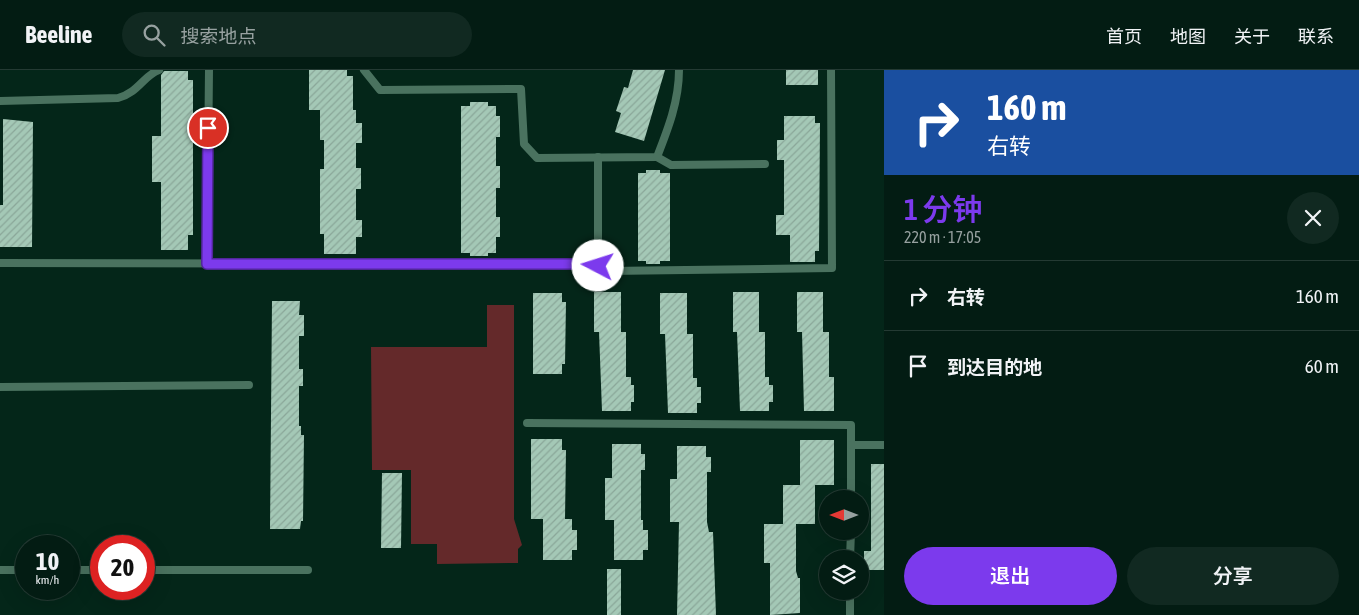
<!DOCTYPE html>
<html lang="zh">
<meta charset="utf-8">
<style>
body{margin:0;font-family:"Asap Condensed","Noto Sans SC",sans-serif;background:#112921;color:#f1f3f6;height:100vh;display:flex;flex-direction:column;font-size:19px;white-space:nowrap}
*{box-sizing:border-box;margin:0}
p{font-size:16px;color:#97a1a0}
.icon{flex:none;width:28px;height:28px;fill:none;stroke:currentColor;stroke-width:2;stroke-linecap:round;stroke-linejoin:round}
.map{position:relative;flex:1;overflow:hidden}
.panel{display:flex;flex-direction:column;background:#031c13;width:475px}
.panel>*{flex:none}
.guide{background:#1a4fa0;color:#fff;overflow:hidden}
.needle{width:32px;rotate:270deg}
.buttons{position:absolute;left:819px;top:420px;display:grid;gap:10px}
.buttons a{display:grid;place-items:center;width:50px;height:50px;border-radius:50%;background:#031c13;box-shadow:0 5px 20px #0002,0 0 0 1px #243a33;font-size:25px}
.speed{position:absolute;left:15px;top:465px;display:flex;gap:10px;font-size:25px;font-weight:700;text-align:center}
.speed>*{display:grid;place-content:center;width:65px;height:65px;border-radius:50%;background:#031c13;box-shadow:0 5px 20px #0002,0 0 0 1px #243a33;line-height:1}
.speed small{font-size:12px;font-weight:400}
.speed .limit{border:8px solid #d22;background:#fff;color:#111}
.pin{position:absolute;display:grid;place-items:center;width:42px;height:42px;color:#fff;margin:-21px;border:2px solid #fff;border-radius:50%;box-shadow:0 1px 5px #0007}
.me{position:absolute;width:55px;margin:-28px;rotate:275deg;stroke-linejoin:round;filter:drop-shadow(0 0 4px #0008)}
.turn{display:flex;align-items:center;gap:18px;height:105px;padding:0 20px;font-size:22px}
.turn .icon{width:65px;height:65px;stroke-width:2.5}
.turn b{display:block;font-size:35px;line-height:42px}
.round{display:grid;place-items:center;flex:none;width:52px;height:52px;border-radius:26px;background:#112921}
.overview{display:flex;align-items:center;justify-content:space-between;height:85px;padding:0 20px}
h1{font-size:30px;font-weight:600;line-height:38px;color:#7c3aed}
.action{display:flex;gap:10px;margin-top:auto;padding:10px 20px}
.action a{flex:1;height:58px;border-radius:30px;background:#7c3aed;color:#fff;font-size:20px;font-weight:600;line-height:58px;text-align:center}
.action a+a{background:#112921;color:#f1f3f6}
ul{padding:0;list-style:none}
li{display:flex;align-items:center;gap:15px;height:70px;padding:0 20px;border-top:1px solid #243a33}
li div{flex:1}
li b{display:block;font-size:19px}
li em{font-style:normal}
header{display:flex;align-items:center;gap:30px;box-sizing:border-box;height:70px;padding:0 25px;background:#031c13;border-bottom:1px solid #243a33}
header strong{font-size:24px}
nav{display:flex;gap:28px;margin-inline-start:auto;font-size:18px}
.search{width:350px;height:45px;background:#112921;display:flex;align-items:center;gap:12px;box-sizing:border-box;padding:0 18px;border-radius:28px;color:#97a1a0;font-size:19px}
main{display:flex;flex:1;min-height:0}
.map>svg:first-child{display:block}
.grass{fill:#64292a}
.building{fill:url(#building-hatch)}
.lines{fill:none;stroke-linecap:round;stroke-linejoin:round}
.service{stroke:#4a725f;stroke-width:8}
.route-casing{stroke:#51269a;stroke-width:12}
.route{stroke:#7c3aed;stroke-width:9}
</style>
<header>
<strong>Beeline</strong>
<div class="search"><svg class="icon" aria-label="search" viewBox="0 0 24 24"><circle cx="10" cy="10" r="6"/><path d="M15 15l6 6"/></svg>搜索地点</div>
<nav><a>首页</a><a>地图</a><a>关于</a><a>联系</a></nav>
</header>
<main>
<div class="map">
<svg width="884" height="545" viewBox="0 0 884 545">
<defs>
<pattern id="building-hatch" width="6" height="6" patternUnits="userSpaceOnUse" patternTransform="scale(1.25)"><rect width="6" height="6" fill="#a4c8b6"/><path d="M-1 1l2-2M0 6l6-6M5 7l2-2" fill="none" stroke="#8aa799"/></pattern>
</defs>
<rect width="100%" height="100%" fill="#042619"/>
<path class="grass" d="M 487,235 L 514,235 L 514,449 L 522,475 L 518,479 L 518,493 L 437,494 L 437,474 L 411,474 L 411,400 L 372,400 L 371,277 L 487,277 Z"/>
<g class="building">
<path d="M 309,0 L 347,0 L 347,6 L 353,6 L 353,40 L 356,40 L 356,53 L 362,53 L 362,73 L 356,73 L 356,98 L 361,98 L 361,119 L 356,119 L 356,150 L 362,150 L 362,167 L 356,167 L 356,184 L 324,184 L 324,164 L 320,164 L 320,99 L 324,99 L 324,70 L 320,70 L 320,40 L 309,40 Z"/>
<path d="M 633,0 L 665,0 L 644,71 L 615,62 L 621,43 L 616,41 L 624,17 L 628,18 Z"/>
<rect x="786" y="0" width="32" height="15"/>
<path d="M 164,1 L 188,1 L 188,10 L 193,10 L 193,165 L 188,165 L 188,180 L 161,180 L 161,112 L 152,112 L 152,66 L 161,66 L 161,5 Z"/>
<path d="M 470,32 L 488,32 L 488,36 L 496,36 L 496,46 L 500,46 L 500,67 L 496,67 L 496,96 L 500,96 L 500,118 L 496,118 L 496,147 L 500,147 L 500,167 L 496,167 L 496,183 L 488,183 L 488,186 L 470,186 L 470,183 L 461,183 L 461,36 L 470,36 Z"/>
<path d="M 784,46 L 815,46 L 815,53 L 820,53 L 819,181 L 815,181 L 815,192 L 790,192 L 790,165 L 776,165 L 776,145 L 784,145 L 784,90 L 777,90 L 777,70 L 784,70 Z"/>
<path d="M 3,49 L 33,52 L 32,177 L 0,177 L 0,135 L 3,135 Z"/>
<path d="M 646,100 L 660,100 L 660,103 L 670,103 L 670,191 L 660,191 L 660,194 L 646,194 L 646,191 L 638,191 L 638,103 L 646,103 Z"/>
<path d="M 594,222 L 621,222 L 621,262 L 626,262 L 626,307 L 631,307 L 631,315 L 634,315 L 634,332 L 631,332 L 631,341 L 602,341 L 599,262 L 594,262 Z"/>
<path d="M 733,222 L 759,222 L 759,262 L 765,262 L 765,307 L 769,307 L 769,315 L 773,315 L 773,332 L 769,332 L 769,341 L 740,341 L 737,262 L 733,262 Z"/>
<path d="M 797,222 L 823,222 L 823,262 L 829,262 L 829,307 L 834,307 L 834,341 L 804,341 L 802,262 L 797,262 Z"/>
<path d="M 533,223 L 562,223 L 562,232 L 566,232 L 565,294 L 562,294 L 562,304 L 533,304 Z"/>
<path d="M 660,223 L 687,223 L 687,264 L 693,264 L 693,308 L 697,308 L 697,317 L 701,317 L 701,333 L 697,333 L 697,343 L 668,343 L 665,264 L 660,264 Z"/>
<path d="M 272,231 L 300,231 L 299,245 L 304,245 L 304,266 L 299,266 L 299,299 L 303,299 L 303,316 L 299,316 L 299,356 L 301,356 L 301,365 L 304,365 L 303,451 L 301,451 L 300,459 L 270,459 Z"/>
<path d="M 531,369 L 562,369 L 562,380 L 566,380 L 565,449 L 572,449 L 572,460 L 577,460 L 577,480 L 572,480 L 572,490 L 543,490 L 543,449 L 531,449 Z"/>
<path d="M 800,370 L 834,370 L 834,415 L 815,415 L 815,454 L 796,454 L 796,501 L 798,508 L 800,508 L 800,543 L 770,545 L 770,493 L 764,493 L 764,454 L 783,454 L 783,415 L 800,415 Z"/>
<path d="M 612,374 L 641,374 L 641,384 L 645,384 L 645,400 L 641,400 L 641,450 L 643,450 L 643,460 L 648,460 L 648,480 L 643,480 L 643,490 L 614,490 L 614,450 L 605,450 L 605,408 L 612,408 Z"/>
<path d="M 677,376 L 706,376 L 706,387 L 711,387 L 711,402 L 707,402 L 707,452 L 709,462 L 713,462 L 716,545 L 677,545 L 679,452 L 670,452 L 670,409 L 677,409 Z"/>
<path d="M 871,394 L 884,394 L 884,500 L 864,500 L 864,481 L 871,481 Z"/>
<path d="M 382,403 L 402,403 L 401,478 L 381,478 Z"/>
<rect x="607" y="499" width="14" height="46"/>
</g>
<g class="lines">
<g class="service">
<path d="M 364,0 L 380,20 L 521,19 L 524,74 L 537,88 L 657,87 C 668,59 679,31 679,0"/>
<path d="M 0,31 L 118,28 C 139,22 143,6 159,0"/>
<path d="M 657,87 L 671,95 L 765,94"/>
<path d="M 0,193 L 592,194 L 608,201 L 832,198 L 831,0"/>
<path d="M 207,194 L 209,0"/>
<path d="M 598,197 L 598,87"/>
<path d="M 0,317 L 249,315"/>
<path d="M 527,353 L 851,355 L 851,429"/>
<path d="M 851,375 L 884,375"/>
<path d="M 850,489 L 851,461"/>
<path d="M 0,500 L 26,500"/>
<path d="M 69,500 L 101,500"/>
<path d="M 144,500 L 308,500"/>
<path d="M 850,545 L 850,521"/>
</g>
</g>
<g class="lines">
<defs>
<path id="route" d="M 208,58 L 207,194 L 592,194 L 598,196"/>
</defs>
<use href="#route" class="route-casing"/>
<use href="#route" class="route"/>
</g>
</svg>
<div class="buttons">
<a><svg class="needle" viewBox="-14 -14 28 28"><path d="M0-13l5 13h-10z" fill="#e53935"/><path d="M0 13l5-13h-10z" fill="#97a1a0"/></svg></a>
<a><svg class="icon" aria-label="layers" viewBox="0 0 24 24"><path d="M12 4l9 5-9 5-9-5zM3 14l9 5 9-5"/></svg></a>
</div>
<div class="speed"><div>10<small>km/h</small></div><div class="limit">20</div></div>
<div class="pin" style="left:208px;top:58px;background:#d93025"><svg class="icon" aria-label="arrive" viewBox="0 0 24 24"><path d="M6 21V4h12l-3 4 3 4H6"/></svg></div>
<svg class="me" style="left:598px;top:196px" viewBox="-20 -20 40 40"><circle r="19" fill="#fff"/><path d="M0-13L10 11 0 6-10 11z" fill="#7c3aed"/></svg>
</div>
<section class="panel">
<div class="guide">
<div class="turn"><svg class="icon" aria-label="right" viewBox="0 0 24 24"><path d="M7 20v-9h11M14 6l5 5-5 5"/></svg><div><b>160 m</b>右转</div></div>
</div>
<div class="overview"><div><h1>1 分钟</h1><p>220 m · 17:05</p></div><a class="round"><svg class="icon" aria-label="close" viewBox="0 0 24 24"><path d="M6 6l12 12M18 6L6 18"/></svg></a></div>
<ul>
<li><svg class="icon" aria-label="right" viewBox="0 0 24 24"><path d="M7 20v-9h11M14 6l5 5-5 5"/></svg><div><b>右转</b></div><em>160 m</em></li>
<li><svg class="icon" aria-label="arrive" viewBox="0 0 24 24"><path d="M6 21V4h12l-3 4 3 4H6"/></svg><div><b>到达目的地</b></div><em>60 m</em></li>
</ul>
<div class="action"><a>退出</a><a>分享</a></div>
</section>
</main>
